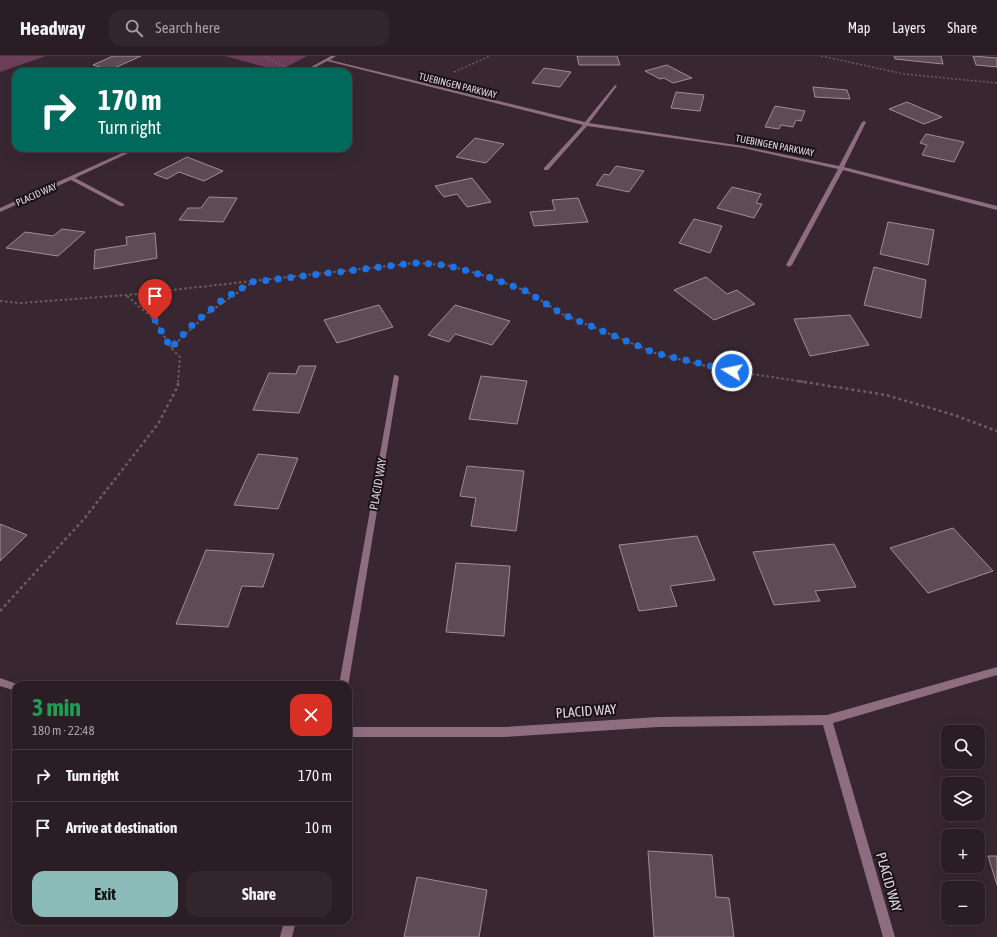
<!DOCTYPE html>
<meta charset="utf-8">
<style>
body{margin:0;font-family:"Asap Condensed",sans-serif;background:#32262c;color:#f1f3f6;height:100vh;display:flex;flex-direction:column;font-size:15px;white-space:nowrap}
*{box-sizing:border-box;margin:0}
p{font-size:13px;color:#a5a2a6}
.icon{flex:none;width:22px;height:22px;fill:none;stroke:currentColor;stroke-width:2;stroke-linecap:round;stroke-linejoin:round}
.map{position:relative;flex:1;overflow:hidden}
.details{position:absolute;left:12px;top:625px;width:340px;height:244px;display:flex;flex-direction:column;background:#2a1d24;border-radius:12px;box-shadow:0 4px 16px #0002,0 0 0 1px #463b41}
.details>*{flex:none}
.guide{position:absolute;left:12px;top:12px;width:340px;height:84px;border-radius:12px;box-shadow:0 4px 16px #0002,0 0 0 1px #463b41;background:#00695c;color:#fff;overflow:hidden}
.controls{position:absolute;left:941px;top:669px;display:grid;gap:8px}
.controls a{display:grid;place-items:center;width:44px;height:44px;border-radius:8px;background:#2a1d24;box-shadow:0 4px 16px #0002,0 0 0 1px #463b41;font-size:20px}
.pin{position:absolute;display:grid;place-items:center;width:34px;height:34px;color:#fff;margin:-41px -17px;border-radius:50% 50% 50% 0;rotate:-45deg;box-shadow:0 0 4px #0007}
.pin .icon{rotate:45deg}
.me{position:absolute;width:44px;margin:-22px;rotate:280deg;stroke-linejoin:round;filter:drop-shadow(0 0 3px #0008)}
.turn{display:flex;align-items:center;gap:14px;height:84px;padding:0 20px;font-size:18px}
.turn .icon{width:52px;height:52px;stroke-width:2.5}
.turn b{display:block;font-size:28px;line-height:34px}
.round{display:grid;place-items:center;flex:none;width:42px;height:42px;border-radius:12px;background:#32262c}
.summary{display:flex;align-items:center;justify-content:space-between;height:68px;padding:0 20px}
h1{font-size:24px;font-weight:700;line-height:30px;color:#1e9e55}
.action{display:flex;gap:8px;margin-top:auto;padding:8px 20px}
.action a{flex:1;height:46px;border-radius:12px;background:#8bbbb9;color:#111;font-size:16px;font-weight:700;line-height:46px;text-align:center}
.action a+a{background:#32262c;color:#f1f3f6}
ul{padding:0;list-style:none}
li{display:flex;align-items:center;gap:12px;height:52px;padding:0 20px;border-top:1px solid #463b41}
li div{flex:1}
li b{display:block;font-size:15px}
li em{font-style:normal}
header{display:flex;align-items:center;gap:24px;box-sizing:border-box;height:56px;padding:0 20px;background:#2a1d24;border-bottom:1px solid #463b41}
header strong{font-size:19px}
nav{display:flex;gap:22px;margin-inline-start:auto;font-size:14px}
.search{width:280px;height:36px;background:#32262c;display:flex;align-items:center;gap:10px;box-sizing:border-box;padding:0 14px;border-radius:12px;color:#a5a2a6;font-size:15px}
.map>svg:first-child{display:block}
.green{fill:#6c3e59}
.building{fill:#5f4b56;stroke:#a18c97}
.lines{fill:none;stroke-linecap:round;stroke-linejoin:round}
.path-far2{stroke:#6c5c64;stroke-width:1.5;stroke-dasharray:2 2;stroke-linecap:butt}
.path-far1{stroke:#6c5c64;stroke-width:2;stroke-dasharray:2.5 2.5;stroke-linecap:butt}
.path{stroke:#6c5c64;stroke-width:2.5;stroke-dasharray:3 3;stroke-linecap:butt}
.minor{fill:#8e6d7f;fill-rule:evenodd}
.route{stroke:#1a73e8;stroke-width:7;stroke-dasharray:0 12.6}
.labels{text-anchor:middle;stroke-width:4;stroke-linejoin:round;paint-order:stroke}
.far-street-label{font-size:10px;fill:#e2d6dc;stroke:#1a1217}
.street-label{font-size:12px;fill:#e2d6dc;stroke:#1a1217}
.near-street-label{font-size:14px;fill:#e2d6dc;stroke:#1a1217}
</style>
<header>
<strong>Headway</strong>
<div class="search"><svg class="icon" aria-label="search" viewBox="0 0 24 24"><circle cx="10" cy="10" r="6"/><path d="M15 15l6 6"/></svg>Search here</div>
<nav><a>Map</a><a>Layers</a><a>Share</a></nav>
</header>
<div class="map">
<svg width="997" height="881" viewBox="0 0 997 881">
<rect width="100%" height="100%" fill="#382730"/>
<g class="green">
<path d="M 0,0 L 46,0 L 0,16 Z"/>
<path d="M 225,0 L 307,0 L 279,15 Z"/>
</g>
<g class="building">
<path d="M 113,0 L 141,0 L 110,14 L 93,9 Z"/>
<path d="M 577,0 L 617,0 L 620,9 L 579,9 Z"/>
<path d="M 894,0 L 941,0 L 943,8 L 895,3 Z"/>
<path d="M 973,0 L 997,2 L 997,11 L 976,9 Z"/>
<path d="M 667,9 L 692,22 L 673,27 L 664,22 L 660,23 L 645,15 Z"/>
<path d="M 198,12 L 210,16 L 188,16 Z"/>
<path d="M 544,12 L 571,16 L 560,31 L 532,27 Z"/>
<path d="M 813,31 L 847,34 L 850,43 L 815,41 Z"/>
<path d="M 676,36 L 704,39 L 700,55 L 671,52 Z"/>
<path d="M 907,46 L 942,61 L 924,68 L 889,53 Z"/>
<path d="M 775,50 L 805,55 L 801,65 L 796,64 L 793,71 L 781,69 L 779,73 L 765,71 Z"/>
<path d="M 926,78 L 964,86 L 954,106 L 922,99 L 927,89 L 920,87 Z"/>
<path d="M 475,82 L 504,88 L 486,107 L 456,101 Z"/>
<path d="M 187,101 L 223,115 L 204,125 L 179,116 L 167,123 L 154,118 Z"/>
<path d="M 616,110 L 644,115 L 629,136 L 596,129 L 604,118 L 609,119 Z"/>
<path d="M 472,122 L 491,146 L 467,151 L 457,138 L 444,141 L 435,130 Z"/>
<path d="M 732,131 L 761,138 L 756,147 L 762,148 L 754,162 L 717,152 Z"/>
<path d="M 209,141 L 237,142 L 223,166 L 179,164 L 188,152 L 201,152 Z"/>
<path d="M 578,142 L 588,166 L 534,170 L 530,156 L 555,154 L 552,144 Z"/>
<path d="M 694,163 L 722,170 L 710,197 L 679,187 Z"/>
<path d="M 888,166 L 934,174 L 928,209 L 880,198 Z"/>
<path d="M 62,173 L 85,176 L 58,200 L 6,192 L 25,176 L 53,180 Z"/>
<path d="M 155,177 L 157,202 L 94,213 L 95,194 L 127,189 L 126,181 Z"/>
<path d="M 874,211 L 926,224 L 921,262 L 864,249 Z"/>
<path d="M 706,221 L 727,238 L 737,234 L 755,248 L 714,264 L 674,234 Z"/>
<path d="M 379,249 L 393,271 L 337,287 L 324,264 Z"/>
<path d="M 455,249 L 510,265 L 492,289 L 455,278 L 449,286 L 428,279 Z"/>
<path d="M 850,259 L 869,289 L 810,300 L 794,263 Z"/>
<path d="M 299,310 L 316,310 L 299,357 L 253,354 L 269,317 L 296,318 Z"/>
<path d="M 481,320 L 527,325 L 517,368 L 469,363 Z"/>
<path d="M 258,398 L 298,402 L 278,453 L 234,449 Z"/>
<path d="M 467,410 L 524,415 L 516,475 L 471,470 L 476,442 L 460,440 Z"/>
<path d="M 0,468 L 27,479 L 0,505 Z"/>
<path d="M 953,472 L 993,515 L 928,537 L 890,492 Z"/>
<path d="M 697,480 L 715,524 L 670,530 L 677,550 L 639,555 L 619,489 Z"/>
<path d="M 834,488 L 856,531 L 815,535 L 820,545 L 774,549 L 753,496 Z"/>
<path d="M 206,494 L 274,498 L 263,531 L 242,530 L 228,571 L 176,568 Z"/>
<path d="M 456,507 L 510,510 L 504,580 L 446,576 Z"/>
<path d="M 648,795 L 712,799 L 716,841 L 729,842 L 734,881 L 654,881 Z"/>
<path d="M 988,800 L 997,800 L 997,829 Z"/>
<path d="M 417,821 L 487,834 L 479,881 L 404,881 Z"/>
</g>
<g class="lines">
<g class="path-far2">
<path d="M 265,0 L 287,12"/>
<path d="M 821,0 L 904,18 L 997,27"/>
<path d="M 454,16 L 490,0"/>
</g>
<g class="path-far1">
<path d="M 127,240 L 155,264 L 171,292 L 180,301 L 178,326"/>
<path d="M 0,245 L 21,247 L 127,239 L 415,207 L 446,209 L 486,220 L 526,235 L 562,258 L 655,297 L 718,313 L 805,326"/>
<path d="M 171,292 L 208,257 L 250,228"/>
</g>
<g class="path">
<path d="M 798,325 L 886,339 L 954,359 L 997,375"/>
<path d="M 0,555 L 84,463 L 158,368 L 178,330 L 178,325"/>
</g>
<g class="minor">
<path d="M 331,0 L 336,0 L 330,4 L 585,66 L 615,29 L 617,30 L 589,67 L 743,90 L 839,110 L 862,66 L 864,65 L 866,66 L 844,111 L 997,150 L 997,154 L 843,114 L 792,209 L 789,211 L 786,209 L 838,113 L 743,92 L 587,70 L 548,114 L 544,114 L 544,112 L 583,69 L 327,5 L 307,16 L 302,16 Z"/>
<path d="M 133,92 L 139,92 L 75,122 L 124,148 L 124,150 L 120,150 L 71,124 L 0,156 L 0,152 Z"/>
<path d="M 394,319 L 396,319 L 399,321 L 348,631 L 348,629 L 339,629 Z"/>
<path d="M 997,611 L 997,619 L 833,667 L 895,881 L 883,881 L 823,669 L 658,671 L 505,681 L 348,681 L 348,671 L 505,671 L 658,661 L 827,659 Z"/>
<path d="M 0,622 L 20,629 L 16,629 L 16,635 L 0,630 Z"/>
<path d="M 284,865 L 296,865 L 292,881 L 280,881 Z"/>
</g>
</g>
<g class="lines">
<path class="route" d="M 155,264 L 171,292 L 190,271 L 222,244 L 252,226 L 415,207 L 446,209 L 486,220 L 526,235 L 562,258 L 655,297 L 732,315"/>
</g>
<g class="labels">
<g class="far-street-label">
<text transform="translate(458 29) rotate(14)" y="4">TUEBINGEN PARKWAY</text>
<text transform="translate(775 89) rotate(11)" y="4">TUEBINGEN PARKWAY</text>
<text transform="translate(36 138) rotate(-24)" y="4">PLACID WAY</text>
</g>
<g class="street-label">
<text transform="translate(378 428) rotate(-80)" y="4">PLACID WAY</text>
</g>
<g class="near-street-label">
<text transform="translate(586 655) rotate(-4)" y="5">PLACID WAY</text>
<text transform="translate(889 826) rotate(74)" y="5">PLACID WAY</text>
</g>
</g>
</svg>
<div class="controls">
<a><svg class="icon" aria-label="search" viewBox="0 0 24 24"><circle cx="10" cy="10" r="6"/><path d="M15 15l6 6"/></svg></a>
<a><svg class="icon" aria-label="layers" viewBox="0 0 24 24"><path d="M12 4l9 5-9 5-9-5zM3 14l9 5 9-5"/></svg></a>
<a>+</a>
<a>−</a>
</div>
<div class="pin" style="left:155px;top:264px;background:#d93025"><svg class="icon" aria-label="arrive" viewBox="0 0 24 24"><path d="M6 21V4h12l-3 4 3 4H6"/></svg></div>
<svg class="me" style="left:732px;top:315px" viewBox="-20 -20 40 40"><circle r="17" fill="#1a73e8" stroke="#fff" stroke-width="3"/><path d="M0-11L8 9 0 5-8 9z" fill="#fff"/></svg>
<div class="guide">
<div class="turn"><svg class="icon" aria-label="right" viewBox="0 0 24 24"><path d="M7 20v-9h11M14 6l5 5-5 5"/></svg><div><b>170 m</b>Turn right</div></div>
</div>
<section class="details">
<div class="summary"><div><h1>3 min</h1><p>180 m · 22:48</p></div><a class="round" style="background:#d93025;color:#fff"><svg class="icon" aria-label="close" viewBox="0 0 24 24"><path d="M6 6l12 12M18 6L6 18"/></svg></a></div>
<ul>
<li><svg class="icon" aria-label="right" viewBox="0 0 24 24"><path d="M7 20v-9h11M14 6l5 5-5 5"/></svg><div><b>Turn right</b></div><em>170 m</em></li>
<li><svg class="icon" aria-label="arrive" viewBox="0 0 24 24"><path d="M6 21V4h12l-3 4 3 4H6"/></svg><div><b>Arrive at destination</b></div><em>10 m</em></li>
</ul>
<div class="action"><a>Exit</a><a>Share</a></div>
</section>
</div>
